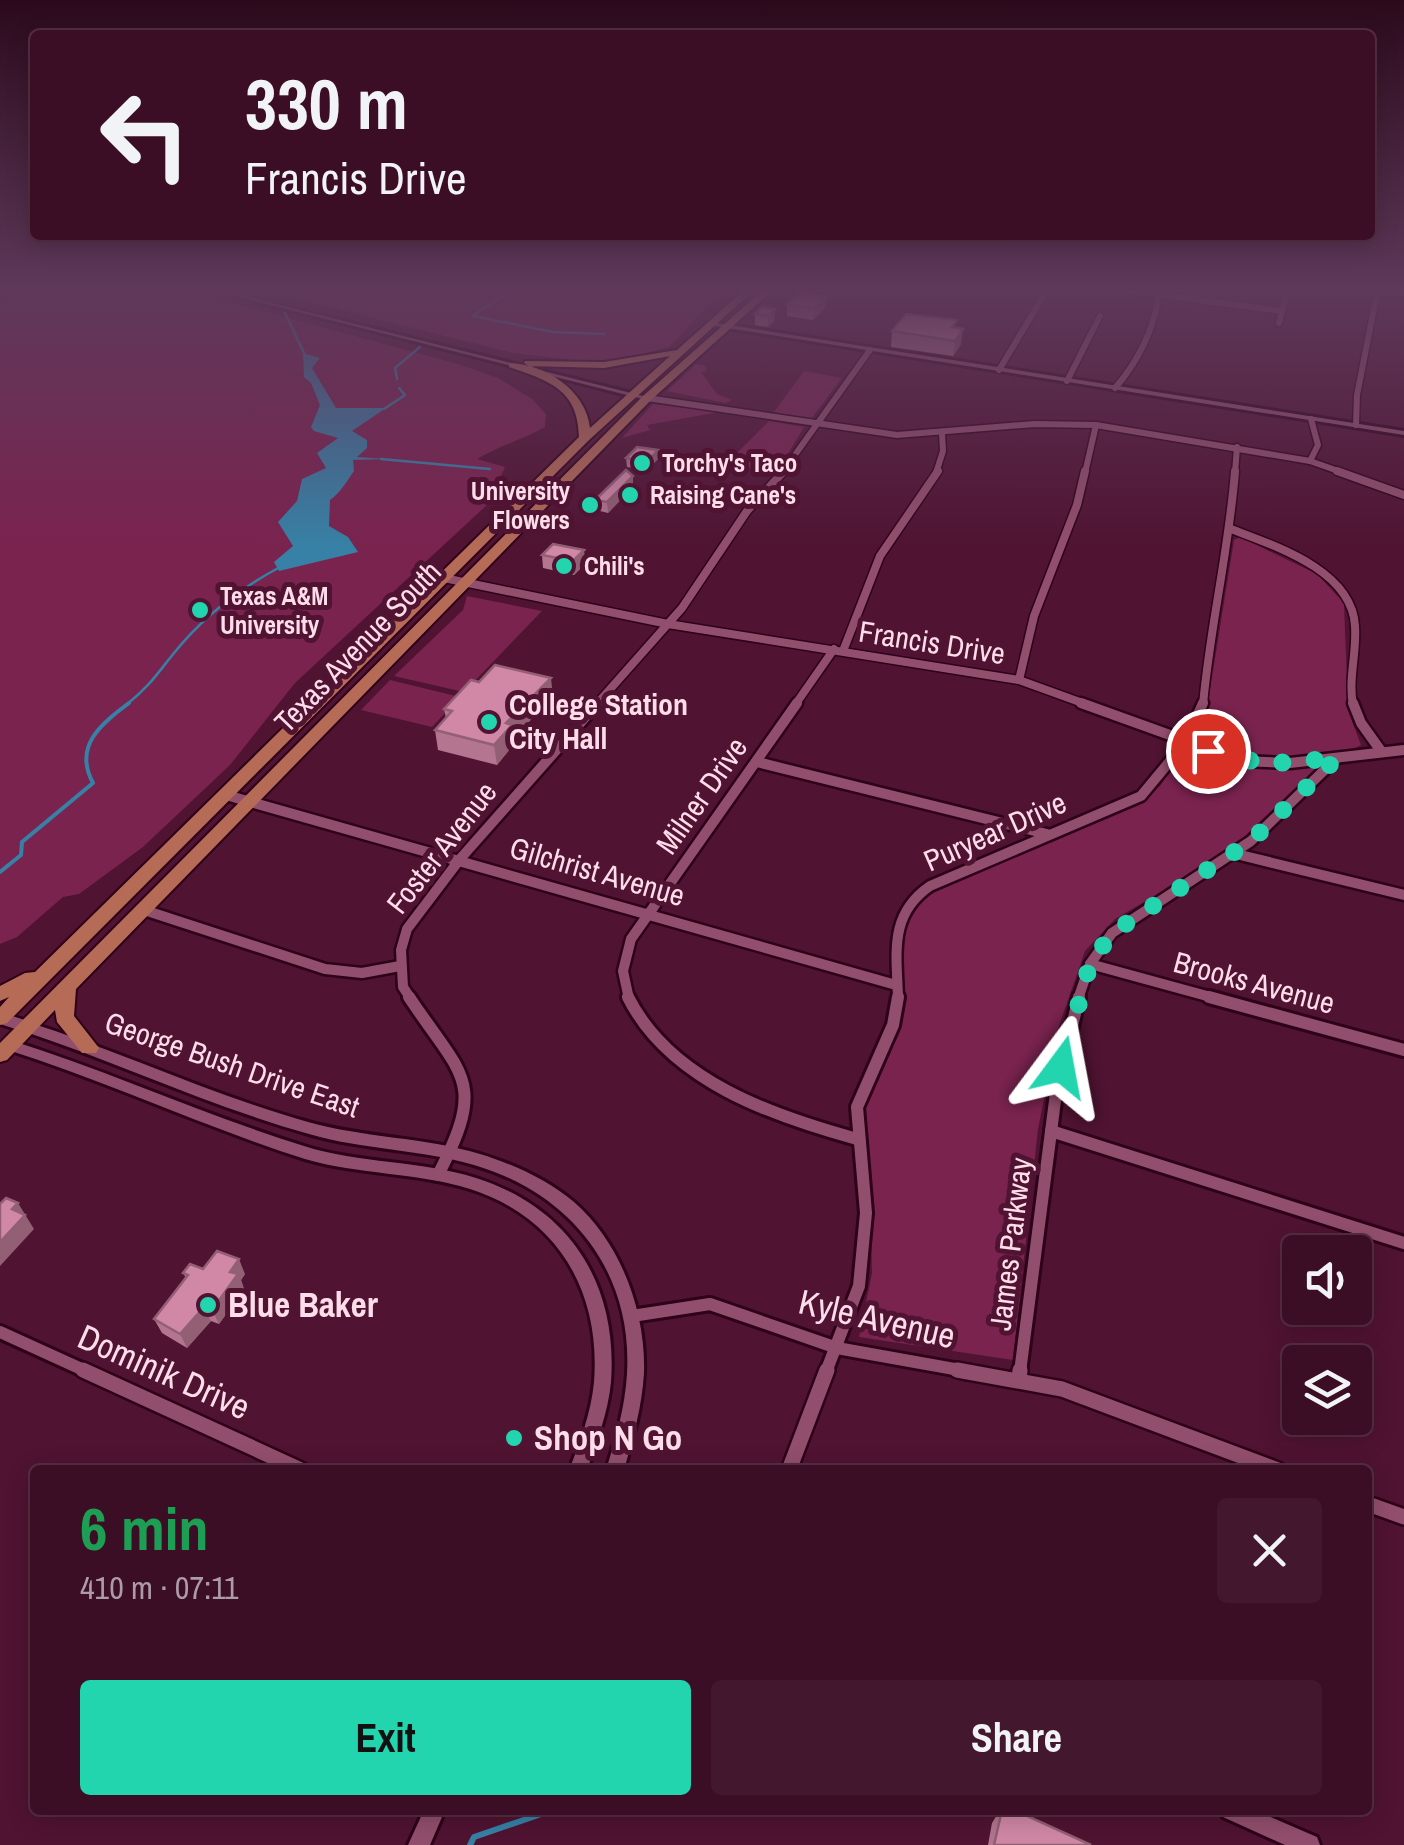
<!DOCTYPE html>
<meta charset="utf-8">
<style>
body{margin:0;font-family:"Archivo Narrow",sans-serif;background:#43172e;color:#f1f3f6;height:100vh;display:flex;flex-direction:column;font-size:38px;white-space:nowrap}
*{box-sizing:border-box;margin:0}
p{font-size:32px;color:#ac9ca7}
.icon{flex:none;width:55px;height:55px;fill:none;stroke:currentColor;stroke-width:2;stroke-linecap:round;stroke-linejoin:round}
.map{position:relative;flex:1;overflow:hidden}
.drawer{position:absolute;left:30px;top:1465px;width:1342px;height:350px;display:flex;flex-direction:column;background:#3c0e26;border-radius:10px;box-shadow:0 5px 25px #0003,0 0 0 2px #552e43}
.drawer>*{flex:none}
.top-card{position:absolute;left:30px;top:30px;width:1345px;height:210px;border-radius:10px;box-shadow:0 5px 25px #0003,0 0 0 2px #552e43;background:#3c0e26;color:#f1f3f6;overflow:hidden}
.fabs{position:absolute;left:1282px;top:1235px;display:grid;gap:20px}
.fabs a{display:grid;place-items:center;width:90px;height:90px;border-radius:10px;background:#3c0e26;box-shadow:0 5px 25px #0003,0 0 0 2px #552e43;font-size:50px}
.pin{position:absolute;display:grid;place-items:center;width:85px;height:85px;color:#fff;margin:-42px;border:5px solid #fff;border-radius:50%;box-shadow:0 2px 10px #0007}
.me{position:absolute;width:110px;margin:-55px;rotate:13deg;stroke-linejoin:round;filter:drop-shadow(0 0 8px #0008)}
.turn{display:flex;align-items:center;gap:35px;height:210px;padding:0 50px;font-size:45px}
.turn .icon{width:130px;height:130px;stroke-width:2.5}
.turn b{display:block;font-size:70px;line-height:85px}
.round{display:grid;place-items:center;flex:none;width:105px;height:105px;border-radius:10px;background:#43172e}
.headline{display:flex;align-items:center;justify-content:space-between;height:170px;padding:0 50px}
h1{font-size:60px;font-weight:700;line-height:75px;color:#1e9e55}
.button{display:flex;gap:20px;margin-top:auto;padding:20px 50px}
.button a{flex:1;height:115px;border-radius:10px;background:#23d5af;color:#111;font-size:40px;font-weight:700;line-height:115px;text-align:center}
.button a+a{background:#43172e;color:#f1f3f6}
.map>svg:first-child{display:block}
.green{fill:#7a234f}
.water{fill:#3781a6}
.lines{fill:none;stroke-linecap:round;stroke-linejoin:round}
.stream-far2{stroke:#3781a6;stroke-width:2.5}
.stream-far1{stroke:#3781a6;stroke-width:4}
.stream{stroke:#3781a6;stroke-width:6}
.minor-far4-casing{stroke:#2e0219;stroke-width:9}
.minor-far3-casing{stroke:#2e0219;stroke-width:11}
.minor-far2-casing{stroke:#2e0219;stroke-width:15}
.minor-far1-casing{stroke:#2e0219;stroke-width:18}
.minor-casing{stroke:#2e0219;stroke-width:20}
.tertiary-casing{stroke:#2e0219;stroke-width:6}
.secondary-casing{stroke:#2e0219;stroke-width:5}
.primary-casing{stroke:#2e0219;stroke-width:4}
.minor-far4{stroke:#924f6d;stroke-width:6}
.minor-far3{stroke:#924f6d;stroke-width:8}
.minor-far2{stroke:#924f6d;stroke-width:10}
.minor-far1{stroke:#924f6d;stroke-width:12}
.minor{stroke:#924f6d;stroke-width:15}
.tertiary{fill:#924f6d;fill-rule:evenodd}
.secondary{fill:#924f6d;fill-rule:evenodd}
.primary{fill:#b56b56;fill-rule:evenodd}
.wall{fill:#b3758f}
.shaded-wall{fill:#925f74}
.building{fill:#d088a6;stroke:#925f74;stroke-width:2.5}
.route{stroke:#23d5af;stroke-width:18;stroke-dasharray:0 32.4}
.poi-dot{fill:#23d5af;stroke:#501332;stroke-width:4}
.labels{text-anchor:middle;stroke-width:10;stroke-linejoin:round;paint-order:stroke}
.far-poi-label{font-size:25px;font-weight:bold;fill:#fddde9;stroke:#501332;text-anchor:start}
.street-label{font-size:30px;fill:#fddde9;stroke:#501332}
.poi-label{font-size:30px;font-weight:bold;fill:#fddde9;stroke:#501332;text-anchor:start}
.near-poi-label{font-size:35px;font-weight:bold;fill:#fddde9;stroke:#501332;text-anchor:start}
.near-street-label{font-size:35px;fill:#fddde9;stroke:#501332}
</style>
<div class="map">
<svg width="1404" height="1845" viewBox="0 0 1404 1845">
<rect width="100%" height="100%" fill="#501332"/>
<g class="green">
<path d="M 56,290 L 185,290 L 458,364 L 498,378 L 532,399 L 546,414 L 545,427 C 523,439 499,446 477,459 L 505,467 L 489,503 L 295,683 L 230,765 L 143,847 L 79,894 L 63,897 L 17,937 L 0,944 L 0,299 Z"/>
<path d="M 262,290 L 723,290 L 669,347 L 623,359 L 590,362 L 513,353 Z"/>
<path d="M 696,364 L 705,365 L 707,371 L 701,372 L 717,394 L 732,400 L 725,403 L 667,391 Z"/>
<path d="M 804,371 L 842,378 L 811,419 L 774,412 Z"/>
<path d="M 653,404 L 719,412 L 647,425 L 650,430 L 622,438 Z"/>
<path d="M 769,421 L 804,427 L 783,462 C 765,468 745,473 729,461 Z"/>
<path d="M 1240,537 L 1317,574 L 1344,603 L 1348,710 L 1361,745 L 1322,764 L 1227,853 L 1115,919 L 1085,951 L 1058,1029 L 1038,1129 L 1013,1360 L 859,1337 L 872,1273 L 870,1204 L 861,1146 L 864,1107 L 901,997 L 904,920 L 919,893 L 1141,801 L 1160,786 L 1206,715 L 1234,540 Z"/>
<path d="M 467,596 L 542,611 L 464,692 L 394,676 L 463,610 Z"/>
<path d="M 390,680 L 460,697 L 432,727 L 361,710 Z"/>
</g>
<path class="water" d="M 303,353 L 320,358 L 312,368 L 336,408 L 386,408 L 352,431 L 367,440 L 367,448 L 357,457 L 386,459 L 353,460 L 354,471 C 347,481 340,493 330,500 L 329,526 L 348,537 L 358,552 L 279,571 L 274,562 L 293,546 L 278,522 L 297,501 L 302,479 L 326,468 L 317,453 L 338,438 L 314,431 L 311,427 L 320,405 L 311,383 L 304,377 Z"/>
<g class="lines">
<g class="stream-far2">
<path d="M 284,311 L 304,353"/>
<path d="M 475,314 L 513,290"/>
<path d="M 473,316 L 553,332 L 604,334"/>
<path d="M 397,379 L 395,368 L 420,347"/>
<path d="M 384,409 L 405,395 L 399,388"/>
<path d="M 381,459 L 490,469"/>
<path d="M 126,705 C 149,687 157,674 174,653 C 203,617 241,588 280,567"/>
</g>
<path class="stream-far1" d="M 0,872 L 21,855 L 22,842 L 93,783 C 73,746 101,724 129,703"/>
<path class="stream" d="M 470,1845 L 474,1837 L 553,1810"/>
<defs>
<g id="minor-far4">
<path d="M 1125,290 L 1281,311"/>
<path d="M 1279,323 L 1287,290"/>
<path d="M 999,370 L 1047,290"/>
<path d="M 1067,381 L 1100,316"/>
<path d="M 1115,388 C 1138,362 1156,326 1159,291"/>
<path d="M 647,398 L 897,435 L 1035,424 L 1096,425 L 1310,461 L 1344,473"/>
<path d="M 1356,425 L 1357,395 L 1377,293 L 1404,293"/>
<path d="M 1310,461 L 1318,445 L 1311,419"/>
<path d="M 782,473 L 870,350"/>
<path d="M 936,473 L 943,451 L 942,434"/>
<path d="M 1085,473 L 1096,425"/>
<path d="M 1235,473 L 1237,447"/>
</g>
<g id="minor-far3">
<path d="M 1337,471 L 1404,495"/>
<path d="M 1231,529 C 1275,546 1352,570 1355,626 C 1357,653 1348,678 1353,705"/>
<path d="M 444,578 L 668,624 L 1019,680 L 1088,705"/>
<path d="M 843,651 L 880,556 L 938,471"/>
<path d="M 1019,680 L 1034,616 L 1077,505 L 1085,471"/>
<path d="M 596,705 L 682,608 L 747,511 L 784,471"/>
<path d="M 795,705 L 834,649"/>
<path d="M 1203,705 C 1210,626 1229,550 1235,471"/>
</g>
<g id="minor-far2">
<path d="M 1081,703 L 1242,761 L 1290,763 L 1404,750"/>
<path d="M 1353,703 L 1361,723 L 1381,751"/>
<path d="M 757,762 L 1047,834"/>
<path d="M 226,795 L 896,985"/>
<path d="M 1232,853 L 1404,895"/>
<path d="M 144,910 L 325,969 L 362,973 L 400,966"/>
<path d="M 1090,964 L 1218,999"/>
<path d="M 411,999 L 403,987 L 401,950 L 407,929 L 460,859 L 598,703"/>
<path d="M 629,999 L 623,971 L 631,939 L 797,703"/>
<path d="M 898,999 C 897,954 888,915 930,886 L 1141,796 L 1185,743 L 1203,703"/>
<path d="M 1078,999 L 1090,964 L 1112,933 L 1251,841 L 1337,758"/>
</g>
<g id="minor-far1">
<path d="M 409,997 C 463,1078 487,1080 438,1175"/>
<path d="M 628,997 C 670,1081 773,1116 857,1139"/>
<path d="M 1209,997 L 1404,1050"/>
<path d="M 1051,1131 L 1404,1243"/>
<path d="M 632,1316 L 710,1304 L 837,1348 L 971,1372"/>
<path d="M 0,1332 L 88,1372"/>
<path d="M 826,1372 L 859,1286 L 866,1213 L 857,1107 L 893,1025 L 898,997"/>
<path d="M 1020,1372 L 1056,1093 L 1079,997"/>
</g>
<g id="minor">
<path d="M 83,1370 L 301,1470"/>
<path d="M 957,1370 L 1062,1389 L 1278,1470"/>
<path d="M 1019,1380 L 1020,1370"/>
<path d="M 789,1470 L 827,1370"/>
<path d="M 1368,1504 L 1404,1517"/>
</g>
<g id="tertiary">
<path d="M 0,290 L 13,290 L 0,293 Z"/>
<path d="M 211,290 L 220,290 L 651,398 L 647,400 Z"/>
<path d="M 710,322 L 1404,431 L 1404,435 L 708,325 L 708,323 Z"/>
<path d="M 28,1022 C 122,1052 212,1095 308,1122 C 364,1138 424,1137 480,1154 C 513,1164 548,1180 574,1202 C 621,1243 646,1312 644,1373 C 642,1407 633,1438 624,1470 L 606,1470 C 616,1438 625,1407 627,1374 C 633,1271 570,1193 474,1165 C 420,1149 363,1150 309,1134 C 212,1107 119,1063 23,1031 L 21,1027 L 23,1023 Z"/>
<path d="M 10,1040 C 109,1071 204,1115 304,1146 C 360,1164 420,1160 476,1178 C 570,1208 618,1284 611,1382 C 608,1413 597,1441 587,1470 L 569,1470 C 580,1442 591,1413 594,1382 C 601,1292 558,1217 470,1189 C 416,1172 359,1175 305,1159 C 204,1127 107,1081 5,1049 L 3,1045 L 5,1041 Z"/>
<path d="M 424,1810 L 445,1810 L 430,1845 L 408,1845 Z"/>
<path d="M 1220,1810 L 1254,1810 L 1317,1837 L 1320,1845 L 1285,1845 L 1223,1817 Z"/>
</g>
<path id="secondary" d="M 0,1012 L 34,1023 L 36,1027 L 34,1031 L 28,1033 L 0,1024 Z"/>
<g id="primary">
<path d="M 744,290 L 754,290 L 589,440 L 7,1023 L 0,1025 L 0,1007 L 9,997 L 0,1001 L 0,986 L 25,973 L 35,972 L 579,437 C 578,389 549,381 509,367 L 509,363 C 545,364 586,390 590,428 L 670,356 L 604,368 L 529,366 L 524,363 L 525,361 L 604,362 L 677,350 Z"/>
<path d="M 763,290 L 773,290 L 651,400 L 76,989 L 74,1016 L 99,1048 L 96,1053 L 82,1053 L 57,1022 L 55,1010 L 7,1060 L 0,1062 L 0,1043 L 643,396 Z"/>
</g>
</defs>
<use href="#minor-far4" class="minor-far4-casing"/>
<use href="#minor-far3" class="minor-far3-casing"/>
<use href="#minor-far2" class="minor-far2-casing"/>
<use href="#minor-far1" class="minor-far1-casing"/>
<use href="#minor" class="minor-casing"/>
<use href="#tertiary" class="tertiary-casing"/>
<use href="#secondary" class="secondary-casing"/>
<use href="#primary" class="primary-casing"/>
<use href="#minor-far4" class="minor-far4"/>
<use href="#minor-far3" class="minor-far3"/>
<use href="#minor-far2" class="minor-far2"/>
<use href="#minor-far1" class="minor-far1"/>
<use href="#minor" class="minor"/>
<use href="#tertiary" class="tertiary"/>
<use href="#secondary" class="secondary"/>
<use href="#primary" class="primary"/>
</g>
<g class="wall">
<path d="M 826,297 L 825,308 L 813,320 L 787,316 L 787,304 Z"/>
<path d="M 775,309 L 774,321 L 768,327 L 755,325 L 755,314 Z"/>
<path d="M 956,328 L 961,344 L 953,356 L 891,347 L 892,331 Z"/>
<path d="M 658,450 L 658,459 L 647,470 L 627,467 L 626,458 Z"/>
<path d="M 633,487 L 608,513 L 596,510 L 595,500 Z"/>
<path d="M 584,550 L 585,564 L 574,575 L 543,568 L 542,555 Z"/>
<path d="M 553,697 L 513,738 L 514,744 L 497,765 L 438,750 L 435,730 L 446,718 L 444,709 Z"/>
<path d="M 183,1273 L 245,1274 L 241,1280 L 244,1289 L 219,1324 L 211,1321 L 187,1348 L 162,1333 L 154,1319 L 186,1278 Z"/>
<path d="M 1000,1810 L 1014,1810 L 1091,1845 L 988,1845 L 992,1823 Z"/>
</g>
<g class="shaded-wall">
<path d="M 826,297 L 825,308 L 813,320 L 814,309 Z"/>
<path d="M 775,309 L 774,321 L 768,327 L 768,316 Z"/>
<path d="M 963,329 L 961,344 L 953,356 L 955,341 Z"/>
<path d="M 658,450 L 658,459 L 647,470 L 647,462 Z"/>
<path d="M 633,476 L 633,487 L 608,513 L 607,502 Z"/>
<path d="M 584,550 L 585,564 L 574,575 L 573,561 Z"/>
<path d="M 551,678 L 553,697 L 513,738 L 514,744 L 497,765 L 494,745 L 506,723 Z"/>
<path d="M 18,1203 L 34,1229 L 0,1266 L 0,1242 L 12,1209 Z"/>
<path d="M 239,1259 L 245,1274 L 241,1280 L 244,1289 L 219,1324 L 212,1310 L 230,1272 Z"/>
<path d="M 204,1307 L 211,1321 L 187,1348 L 180,1334 Z"/>
</g>
<g class="building">
<path d="M 800,293 L 826,297 L 814,309 L 787,304 Z"/>
<path d="M 762,307 L 775,309 L 768,316 L 755,314 Z"/>
<path d="M 906,314 L 957,320 L 952,327 L 963,329 L 955,341 L 892,331 Z"/>
<path d="M 637,447 L 658,450 L 647,462 L 626,458 Z"/>
<path d="M 626,470 L 633,476 L 607,502 L 595,500 Z"/>
<path d="M 553,544 L 584,550 L 573,561 L 542,555 Z"/>
<path d="M 495,665 L 551,678 L 506,723 L 512,725 L 494,745 L 435,730 L 452,711 L 444,709 L 471,680 L 479,682 Z"/>
<path d="M 6,1198 L 18,1203 L 12,1209 L 25,1215 L 0,1242 L 0,1204 Z"/>
<path d="M 217,1251 L 239,1259 L 230,1272 L 238,1274 L 212,1310 L 204,1307 L 180,1334 L 154,1319 L 188,1275 L 183,1273 L 190,1264 L 203,1269 Z"/>
<path d="M 1002,1810 L 1014,1810 L 1091,1845 L 994,1845 Z"/>
</g>
<linearGradient id="sky" x2="0" y2="1"><stop stop-color="#2c0a1c"/><stop offset="0.53" stop-color="#5e395a"/><stop offset="1" stop-color="#5e395a" stop-opacity="0"/></linearGradient>
<rect width="1404" height="548" fill="url(#sky)"/>
<g class="lines">
<path class="route" d="M 1061,1067 L 1090,964 L 1112,933 L 1251,841 L 1337,758 L 1266,764 L 1208,751"/>
</g>
<g class="poi-dot">
<circle cx="642" cy="463" r="10"/>
<circle cx="630" cy="495" r="10"/>
<circle cx="590" cy="505" r="10"/>
<circle cx="564" cy="566" r="10"/>
<circle cx="200" cy="610" r="10"/>
<circle cx="489" cy="722" r="10"/>
<circle cx="208" cy="1305" r="10"/>
<circle cx="514" cy="1438" r="10"/>
</g>
<g class="labels">
<g class="far-poi-label">
<text x="662" y="472">Torchy's Taco</text>
<text x="570" y="500" text-anchor="end">University<tspan x="570" dy="29">Flowers</tspan></text>
<text x="650" y="504">Raising Cane's</text>
<text x="584" y="575">Chili's</text>
<text x="220" y="605">Texas A&amp;M<tspan x="220" dy="29">University</tspan></text>
</g>
<g class="street-label">
<text transform="translate(932 643) rotate(9)" y="10">Francis Drive</text>
<text transform="translate(358 647) rotate(-46)" y="10">Texas Avenue South</text>
<text transform="translate(702 796) rotate(-55)" y="10">Milner Drive</text>
<text transform="translate(995 832) rotate(-24)" y="10">Puryear Drive</text>
<text transform="translate(442 848) rotate(-52)" y="10">Foster Avenue</text>
<text transform="translate(597 872) rotate(16)" y="10">Gilchrist Avenue</text>
<text transform="translate(1254 983) rotate(15)" y="10">Brooks Avenue</text>
<text transform="translate(232 1065) rotate(19)" y="10">George Bush Drive East</text>
<text transform="translate(1011 1244) rotate(-83)" y="10">James Parkway</text>
</g>
<g class="poi-label">
<text x="509" y="715">College Station<tspan x="509" dy="34">City Hall</tspan></text>
</g>
<g class="near-poi-label">
<text x="228" y="1317">Blue Baker</text>
<text x="534" y="1450">Shop N Go</text>
</g>
<g class="near-street-label">
<text transform="translate(877 1319) rotate(13)" y="12">Kyle Avenue</text>
<text transform="translate(164 1372) rotate(24)" y="12">Dominik Drive</text>
</g>
</g>
</svg>
<div class="fabs">
<a><svg class="icon" aria-label="sound" viewBox="0 0 24 24"><path d="M4 9h4l5-4v14l-5-4H4zM17 9q2 3 0 6"/></svg></a>
<a><svg class="icon" aria-label="layers" viewBox="0 0 24 24"><path d="M12 4l9 5-9 5-9-5zM3 14l9 5 9-5"/></svg></a>
</div>
<div class="pin" style="left:1208px;top:751px;background:#d93025"><svg class="icon" aria-label="arrive" viewBox="0 0 24 24"><path d="M6 21V4h12l-3 4 3 4H6"/></svg></div>
<svg class="me" style="left:1061px;top:1067px" viewBox="-20 -20 40 40"><path d="M0-17L14 15 0 8-14 15z" fill="#23d5af" stroke="#fff" stroke-width="4"/></svg>
<div class="top-card">
<div class="turn"><svg class="icon" aria-label="left" viewBox="0 0 24 24"><path d="M17 20v-9H6M10 6l-5 5 5 5"/></svg><div><b>330 m</b>Francis Drive</div></div>
</div>
<section class="drawer">
<div class="headline"><div><h1>6 min</h1><p>410 m · 07:11</p></div><a class="round"><svg class="icon" aria-label="close" viewBox="0 0 24 24"><path d="M6 6l12 12M18 6L6 18"/></svg></a></div>
<div class="button"><a>Exit</a><a>Share</a></div>
</section>
</div>
